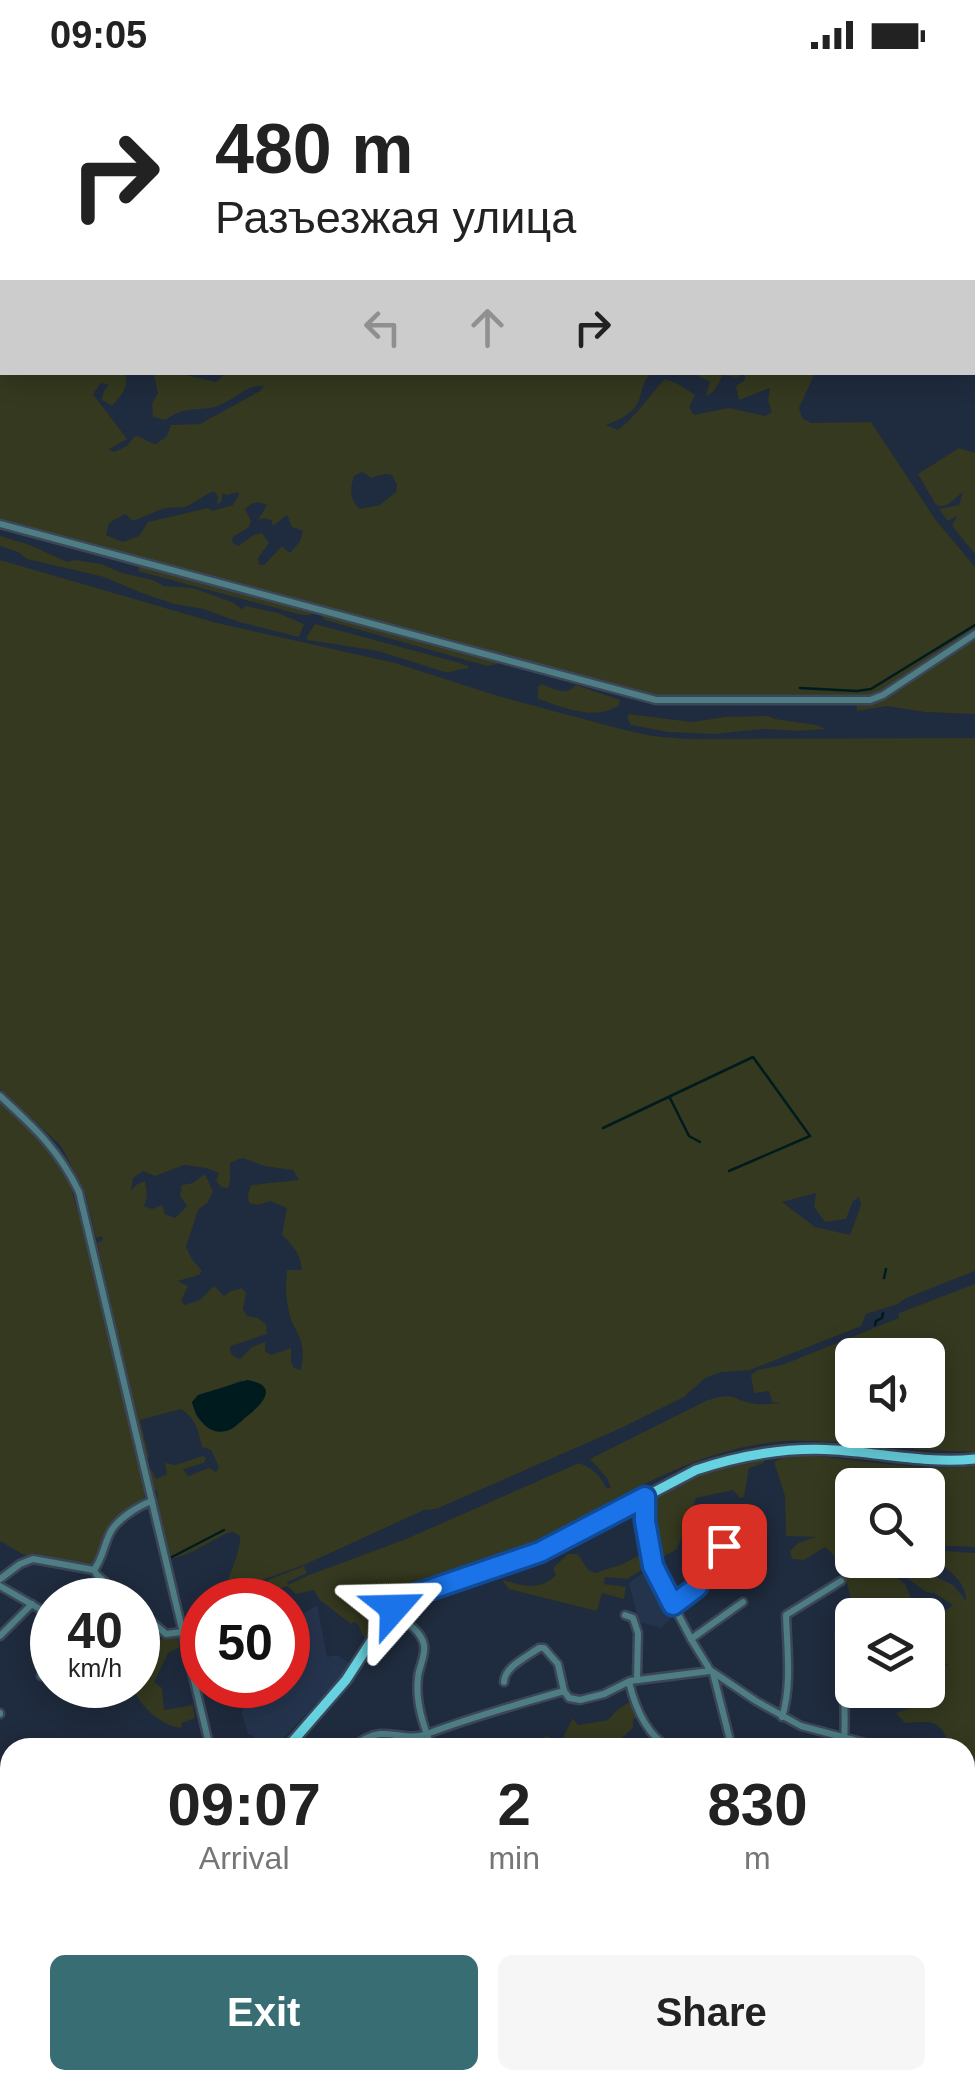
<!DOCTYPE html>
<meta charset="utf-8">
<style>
body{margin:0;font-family:Helvetica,sans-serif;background:#f6f6f6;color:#222;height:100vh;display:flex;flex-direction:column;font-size:38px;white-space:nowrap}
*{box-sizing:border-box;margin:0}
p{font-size:32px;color:#767676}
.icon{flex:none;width:55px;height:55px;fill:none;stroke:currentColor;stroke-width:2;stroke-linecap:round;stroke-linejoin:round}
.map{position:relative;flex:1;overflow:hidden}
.side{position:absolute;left:0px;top:1668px;width:975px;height:352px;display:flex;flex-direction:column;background:#fff;border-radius:30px 30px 0 0;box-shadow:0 5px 25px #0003}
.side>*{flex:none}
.top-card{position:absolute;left:0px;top:0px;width:975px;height:305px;box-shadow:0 5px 25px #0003;background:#fff;color:#222;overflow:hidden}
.tools{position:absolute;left:835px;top:1268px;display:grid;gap:20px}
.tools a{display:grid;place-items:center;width:110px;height:110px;border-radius:15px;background:#fff;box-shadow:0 5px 25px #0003;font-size:50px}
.speed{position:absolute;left:30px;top:1508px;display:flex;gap:20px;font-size:50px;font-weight:700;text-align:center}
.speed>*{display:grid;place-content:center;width:130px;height:130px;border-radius:50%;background:#fff;box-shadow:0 5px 25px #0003;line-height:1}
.speed small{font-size:25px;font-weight:400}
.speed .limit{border:15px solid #d22;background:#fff;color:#111}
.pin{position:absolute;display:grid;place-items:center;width:85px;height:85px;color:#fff;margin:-42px;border-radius:20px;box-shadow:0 5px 15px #0006}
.me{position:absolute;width:110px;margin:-55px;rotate:65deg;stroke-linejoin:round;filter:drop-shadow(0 0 8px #0008)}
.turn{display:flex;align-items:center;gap:35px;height:210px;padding:0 50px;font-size:45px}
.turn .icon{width:130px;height:130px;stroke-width:2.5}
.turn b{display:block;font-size:70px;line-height:85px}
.lanes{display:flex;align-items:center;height:95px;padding:0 50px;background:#0003;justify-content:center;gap:50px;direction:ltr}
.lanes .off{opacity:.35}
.eta{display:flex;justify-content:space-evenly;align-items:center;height:170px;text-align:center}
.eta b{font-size:60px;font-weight:600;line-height:70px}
.button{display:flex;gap:20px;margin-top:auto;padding:20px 50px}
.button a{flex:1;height:115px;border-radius:15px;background:#386e73;color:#fff;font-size:40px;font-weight:600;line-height:115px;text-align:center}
.button a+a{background:#f6f6f6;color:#222}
.status{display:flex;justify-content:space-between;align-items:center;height:70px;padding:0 50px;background:#fff;direction:ltr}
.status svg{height:28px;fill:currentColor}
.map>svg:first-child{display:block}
.built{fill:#25344d}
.green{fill:#34391f;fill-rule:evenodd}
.water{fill:#001b1e}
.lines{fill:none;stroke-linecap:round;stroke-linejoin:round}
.stream{stroke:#001b1e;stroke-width:2.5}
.minor-casing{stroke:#3b4759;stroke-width:11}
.major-casing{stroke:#3b4759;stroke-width:14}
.minor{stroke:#4e7e84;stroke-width:6}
.major{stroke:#67d2df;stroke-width:9}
.route-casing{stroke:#114b97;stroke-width:25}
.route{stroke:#1a73e8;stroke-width:18}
</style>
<div class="status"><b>09:05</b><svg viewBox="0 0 49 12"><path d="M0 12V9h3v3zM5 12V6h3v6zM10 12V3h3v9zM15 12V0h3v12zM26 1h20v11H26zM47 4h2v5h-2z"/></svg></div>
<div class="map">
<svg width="975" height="2018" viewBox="0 0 975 2018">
<rect width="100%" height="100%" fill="#1f2b3e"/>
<g class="built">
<path d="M 647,1500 L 650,1500 L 675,1545 L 661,1558 L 639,1552 L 629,1513 Z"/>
<path d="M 317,1535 L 327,1587 L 337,1585 L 352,1595 L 275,1677 L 258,1677 L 255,1675 L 253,1666 L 248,1664 L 242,1644 L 247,1622 L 253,1615 L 288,1615 L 288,1554 Z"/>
</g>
<g class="green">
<path d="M 234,0 L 913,0 L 912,2 L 232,2 Z"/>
<path d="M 2,175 L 2,302 L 125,303 C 129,317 122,325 112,336 L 102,330 L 104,321 L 109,315 L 101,313 L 93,324 L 127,369 L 109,379 L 114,382 L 127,376 L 135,366 C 144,367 147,373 156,374 L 167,366 L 171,355 L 200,354 L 260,321 L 264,316 C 247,314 236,329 220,335 C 200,343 186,334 166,350 L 153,347 L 152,334 L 158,323 L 154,305 L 156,303 L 181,304 L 216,312 L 227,302 L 651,303 C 643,312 643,316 640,327 C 636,342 620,350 606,355 L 618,360 C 637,346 648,326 665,309 L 678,314 L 695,325 L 689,337 L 694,345 L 729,338 L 765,346 L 772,342 L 768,331 L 770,318 L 739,330 L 736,316 L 745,310 L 745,303 L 737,307 L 723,305 L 714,321 L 706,326 L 710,312 L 693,303 L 815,303 L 799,338 L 802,348 L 811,353 L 871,352 L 935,449 L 975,497 L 975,563 L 875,628 L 666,629 L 0,452 L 0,182 ZM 362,402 L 371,408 L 385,404 L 392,405 L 397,415 L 396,422 L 380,435 L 360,439 C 349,429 350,420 354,406 ZM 211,422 L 215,422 L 218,427 L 217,434 L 221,432 L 223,423 L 226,425 L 238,422 L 239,425 L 233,435 L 212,441 L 208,438 L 148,452 L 139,466 L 123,472 L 106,465 L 109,453 L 125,444 L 133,451 L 165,438 L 186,437 ZM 258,432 L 267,435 L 258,450 L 264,448 L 271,450 L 273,456 L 287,445 L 292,457 L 303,461 L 300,471 L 290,483 L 282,476 L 264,495 L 259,495 L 258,488 L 269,473 L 262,463 L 254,465 L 238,476 L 232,472 L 233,467 L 249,457 L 251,451 L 245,439 L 251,434 Z"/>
<path d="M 959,378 L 975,383 L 975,484 L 952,456 L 957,446 L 948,451 L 939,439 L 959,435 L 963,422 C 955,427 948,440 936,435 L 918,404 Z"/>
<path d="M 0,466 L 30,475 L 67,492 L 75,490 L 101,494 L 122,503 L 153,510 L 164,516 L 193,518 L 232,532 L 242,539 L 246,536 L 278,543 L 304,554 L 299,567 L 239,552 L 203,539 L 174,534 L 139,522 L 104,507 L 27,489 L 18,482 L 0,476 Z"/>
<path d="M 0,490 L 217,553 L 395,593 L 498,626 L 617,658 L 652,666 L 687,669 L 975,668 L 975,1201 L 906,1228 L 898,1234 L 866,1244 L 861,1256 L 750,1300 L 721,1302 L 705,1308 L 684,1327 L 619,1359 L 436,1439 L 424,1440 L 304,1495 L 264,1509 L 228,1530 L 222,1530 C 226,1510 241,1483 240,1466 L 233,1462 L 227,1463 L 192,1482 L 169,1490 L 161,1457 L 157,1421 L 151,1416 L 148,1401 L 152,1400 L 156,1409 L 167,1404 L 165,1393 L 175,1395 L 203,1386 L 206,1388 L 204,1393 L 183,1399 L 188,1406 L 209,1398 L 216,1402 L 219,1397 L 211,1380 L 202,1377 C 198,1360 196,1349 181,1339 L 140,1350 L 149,1387 L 146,1388 L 97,1173 L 103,1170 L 102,1166 L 96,1168 L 85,1122 L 61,1076 L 0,1019 ZM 242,1088 L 264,1096 L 293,1100 L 299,1110 L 251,1115 L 248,1124 L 249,1133 L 258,1135 L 270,1131 L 287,1138 L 282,1165 C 294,1176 300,1184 302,1200 L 287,1200 C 285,1218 286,1233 291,1250 C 292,1253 298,1263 299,1266 C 304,1277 303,1287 301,1300 L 294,1298 L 291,1292 L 291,1278 L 271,1285 L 265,1281 L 265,1272 L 252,1277 L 240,1289 L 232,1285 L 230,1280 L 231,1276 L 267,1264 L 266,1254 L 258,1248 L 247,1246 L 243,1239 L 246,1223 L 242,1218 L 231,1221 L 224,1226 L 214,1216 L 200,1230 L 185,1235 L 181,1231 L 188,1216 L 178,1211 L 199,1205 L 202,1201 L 192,1189 L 186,1177 L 198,1140 L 208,1132 L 213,1122 L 205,1104 L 193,1113 L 182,1115 L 180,1126 L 187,1136 L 175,1148 L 165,1144 L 162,1135 L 152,1139 L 144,1136 L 147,1126 L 145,1111 L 136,1115 L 131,1121 L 133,1108 L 143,1101 L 155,1106 L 184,1095 L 206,1098 L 219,1103 L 216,1111 L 221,1117 L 228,1118 L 230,1110 L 230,1093 ZM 816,1123 L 814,1137 L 825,1152 L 846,1149 L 853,1131 L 859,1127 L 861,1135 L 850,1165 L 815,1157 L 782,1132 ZM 242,1310 L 238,1353 L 228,1361 C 205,1354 183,1351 203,1323 L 215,1321 Z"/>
<path d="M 139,497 L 165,501 L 316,542 L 310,545 L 302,545 L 138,501 Z"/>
<path d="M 325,544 L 499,591 L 497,594 L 487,596 L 325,550 L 322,547 Z"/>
<path d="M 315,554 L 460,593 L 468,596 L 468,599 C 459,598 454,603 445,602 L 378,581 L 308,570 L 306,568 Z"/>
<path d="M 975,565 L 975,644 L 925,642 L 887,636 L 857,641 L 856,633 L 869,632 Z"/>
<path d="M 541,614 C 553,618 566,627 576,615 L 620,630 L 619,635 C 595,652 563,637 538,629 L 538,617 Z"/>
<path d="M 628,644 L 692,652 L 725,647 L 768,646 L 775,649 L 816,655 L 826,659 L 798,661 L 764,659 L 714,664 L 668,662 L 631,655 L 628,649 Z"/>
<path d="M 0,1032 L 24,1053 L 49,1082 L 70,1114 L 89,1180 L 145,1418 L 144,1428 L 121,1445 L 106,1462 L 102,1481 L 91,1497 L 61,1494 L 35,1483 L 28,1487 L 0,1471 Z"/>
<path d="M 975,1214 L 975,1382 L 920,1380 L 914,1379 L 913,1376 L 877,1374 L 879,1360 L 928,1360 L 928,1285 L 852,1285 L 852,1360 L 867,1360 L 855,1372 C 829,1373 802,1369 777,1372 C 686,1381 608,1435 529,1478 L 518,1481 L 512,1479 L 501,1489 L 434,1511 L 404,1523 L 383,1540 L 368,1568 L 363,1566 L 358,1554 L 354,1552 L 351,1554 L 320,1530 L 314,1520 L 296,1524 L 287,1516 L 272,1521 L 268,1510 L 304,1496 L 307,1503 L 287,1512 L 288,1515 L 309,1505 L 406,1469 L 579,1393 C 591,1397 601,1406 606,1418 L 611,1418 L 607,1408 L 590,1389 L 708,1330 C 736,1321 732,1330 756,1334 C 764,1335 773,1333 781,1333 L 772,1332 L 769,1321 L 754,1323 L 751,1305 L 757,1300 L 782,1295 L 899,1248 L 899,1243 Z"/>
<path d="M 790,1385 C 851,1386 913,1403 975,1396 L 975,1477 L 928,1475 L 928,1415 L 852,1415 L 852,1461 L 846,1470 L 847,1475 L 852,1480 L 852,1490 L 873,1490 L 905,1514 L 911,1528 L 907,1534 L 919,1539 L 924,1545 L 855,1545 C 849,1522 845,1492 825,1477 L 804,1490 L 792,1489 L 790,1481 L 798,1473 L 816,1467 L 786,1466 L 785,1426 L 774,1392 Z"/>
<path d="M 765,1390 L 764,1393 L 749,1398 L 744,1427 L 740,1428 L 733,1420 L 696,1428 L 677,1479 L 656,1491 L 650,1468 L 654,1460 L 650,1440 L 654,1429 L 707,1402 Z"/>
<path d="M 928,1480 L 975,1483 L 975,1692 L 965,1690 L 965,1678 L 951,1677 C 938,1649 936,1651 905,1653 L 896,1643 L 930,1632 L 921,1620 L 928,1620 L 928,1598 L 934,1592 L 942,1596 L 949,1595 L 936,1589 L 929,1580 C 929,1552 933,1552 953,1535 L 934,1523 L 926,1522 C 913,1511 895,1502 883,1490 L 917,1490 L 936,1507 L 953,1515 L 966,1531 C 966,1509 946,1499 930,1486 Z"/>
<path d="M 643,1483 L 648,1496 L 627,1509 L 605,1507 L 604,1514 L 626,1517 L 624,1529 L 602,1523 L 597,1541 L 509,1519 L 502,1510 C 520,1514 538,1523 556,1505 L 553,1498 L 568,1484 L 578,1484 L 588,1500 L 595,1503 L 623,1494 Z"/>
<path d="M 177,1567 L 180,1577 L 168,1583 L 154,1612 L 162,1618 L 164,1640 L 193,1635 L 195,1648 L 182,1653 L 181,1658 C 159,1655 140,1636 131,1615 L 138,1615 L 138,1594 L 155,1570 Z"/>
<path d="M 632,1630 L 639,1644 L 633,1650 L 633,1658 L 616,1673 L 623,1677 L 532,1678 L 546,1666 L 561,1672 L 573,1648 L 578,1655 L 608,1650 L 616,1641 Z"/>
</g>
<path class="water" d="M 247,1310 C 281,1315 262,1335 246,1347 C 240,1352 233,1360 226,1361 C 208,1366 195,1346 192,1332 L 198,1325 Z"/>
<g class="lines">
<g class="stream">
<path d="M 30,2 L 31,0"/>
<path d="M 1,289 L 2,286"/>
<path d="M 800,618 L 857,621 L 871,619 L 975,555"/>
<path d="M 670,1028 L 689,1066 L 700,1072"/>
<path d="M 603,1058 L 753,987 L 810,1066 L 729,1101"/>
<path d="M 884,1208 L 886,1199"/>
<path d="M 875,1255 L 876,1251 L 882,1248 L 883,1243"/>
<path d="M 170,1488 L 224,1460"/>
</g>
<defs>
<g id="minor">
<path d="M 0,454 L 656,630 L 870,630 L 883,625 L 975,564"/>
<path d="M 0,1026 C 34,1057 59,1080 79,1122 L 210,1678"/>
<path d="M 645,1427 L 645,1451 L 653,1496 L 691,1569 L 710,1600 L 756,1631 L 801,1656 L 884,1678"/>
<path d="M 94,1500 C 103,1488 104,1474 111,1461 C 119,1448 138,1436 152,1431"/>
<path d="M 0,1509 L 20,1494 L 33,1489 L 94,1500 L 97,1505 L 126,1530"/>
<path d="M 0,1516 L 52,1546"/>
<path d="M 673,1535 L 697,1517 L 701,1490 L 724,1476 L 708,1451"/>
<path d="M 138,1540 L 166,1564 L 182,1562"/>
<path d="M 390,1542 C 402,1550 421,1559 424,1575 C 426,1585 419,1597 418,1607 C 415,1631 423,1655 432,1678"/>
<path d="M 625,1545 L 633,1548 L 638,1563 L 637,1610"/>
<path d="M 840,1563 C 841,1599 847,1634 844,1669"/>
<path d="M 0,1566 L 32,1534"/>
<path d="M 691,1569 L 743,1532"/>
<path d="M 138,1588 L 140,1589"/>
<path d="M 713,1603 L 732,1678"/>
<path d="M 41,1606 L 52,1597"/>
<path d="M 504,1612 C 504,1597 527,1587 539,1578 L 544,1578 L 558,1594 L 564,1621"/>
<path d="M 629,1612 C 635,1637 646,1664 669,1678"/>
<path d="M 0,1643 L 0,1644"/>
<path d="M 782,1647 C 792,1616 787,1577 786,1545 L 841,1511"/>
<path d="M 351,1678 C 360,1672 369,1665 380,1664 C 396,1663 411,1670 427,1664 C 472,1647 518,1634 564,1621 L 569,1628 L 580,1630 L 604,1624 L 630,1611 L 710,1601"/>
<path d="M 965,1692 L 975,1694"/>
<path d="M 0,1805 L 1,1803"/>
<path d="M 965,1814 L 975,1821"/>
<path d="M 0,1891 L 10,1897"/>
<path d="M 965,1948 L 975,1947"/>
<path d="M 0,1965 L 10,1953"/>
<path d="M 44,2018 L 51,2010"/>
<path d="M 218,2018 L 221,2010"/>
<path d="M 504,2018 L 513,2010"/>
</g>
<g id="major">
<path d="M 287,1678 L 346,1610 L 390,1542 L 398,1534 L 415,1525 L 540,1482 L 696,1400 C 741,1385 788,1377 835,1380 C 882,1383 928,1394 975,1389"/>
<path d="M 285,2010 L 287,2018"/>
<path d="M 149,2018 L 154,2010"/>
</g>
</defs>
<use href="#minor" class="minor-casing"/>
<use href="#major" class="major-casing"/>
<use href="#minor" class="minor"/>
<use href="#major" class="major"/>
</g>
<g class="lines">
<defs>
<path id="route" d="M 394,1538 L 414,1525 L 540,1482 L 645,1427 L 645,1451 L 653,1496 L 673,1535 L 697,1517 L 701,1490 L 724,1476"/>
</defs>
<use href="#route" class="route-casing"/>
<use href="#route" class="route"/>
</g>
</svg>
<div class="tools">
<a><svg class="icon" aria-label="sound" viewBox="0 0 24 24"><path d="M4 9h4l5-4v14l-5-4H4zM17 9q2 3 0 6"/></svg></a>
<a><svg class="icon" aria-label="search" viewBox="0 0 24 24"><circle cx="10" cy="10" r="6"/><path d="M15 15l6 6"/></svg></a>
<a><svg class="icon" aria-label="layers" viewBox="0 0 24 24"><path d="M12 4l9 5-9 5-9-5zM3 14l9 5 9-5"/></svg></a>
</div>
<div class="speed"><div>40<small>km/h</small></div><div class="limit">50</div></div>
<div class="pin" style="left:724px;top:1476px;background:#d93025"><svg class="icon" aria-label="arrive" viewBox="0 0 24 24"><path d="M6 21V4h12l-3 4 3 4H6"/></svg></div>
<svg class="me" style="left:394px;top:1538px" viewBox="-20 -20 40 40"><path d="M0-17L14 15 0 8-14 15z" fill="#1a73e8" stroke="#fff" stroke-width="4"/></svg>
<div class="top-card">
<div class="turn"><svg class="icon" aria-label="right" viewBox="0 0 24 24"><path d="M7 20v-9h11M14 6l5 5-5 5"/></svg><div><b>480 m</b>Разъезжая улица</div></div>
<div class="lanes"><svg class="icon off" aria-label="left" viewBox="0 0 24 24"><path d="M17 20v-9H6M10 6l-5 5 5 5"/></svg><svg class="icon off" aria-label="ahead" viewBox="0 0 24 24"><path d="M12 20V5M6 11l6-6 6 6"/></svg><svg class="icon" aria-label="right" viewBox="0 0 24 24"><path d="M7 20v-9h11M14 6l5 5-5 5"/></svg></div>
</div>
<section class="side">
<div class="eta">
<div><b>09:07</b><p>Arrival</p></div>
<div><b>2</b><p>min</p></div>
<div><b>830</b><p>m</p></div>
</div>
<div class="button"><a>Exit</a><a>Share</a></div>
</section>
</div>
